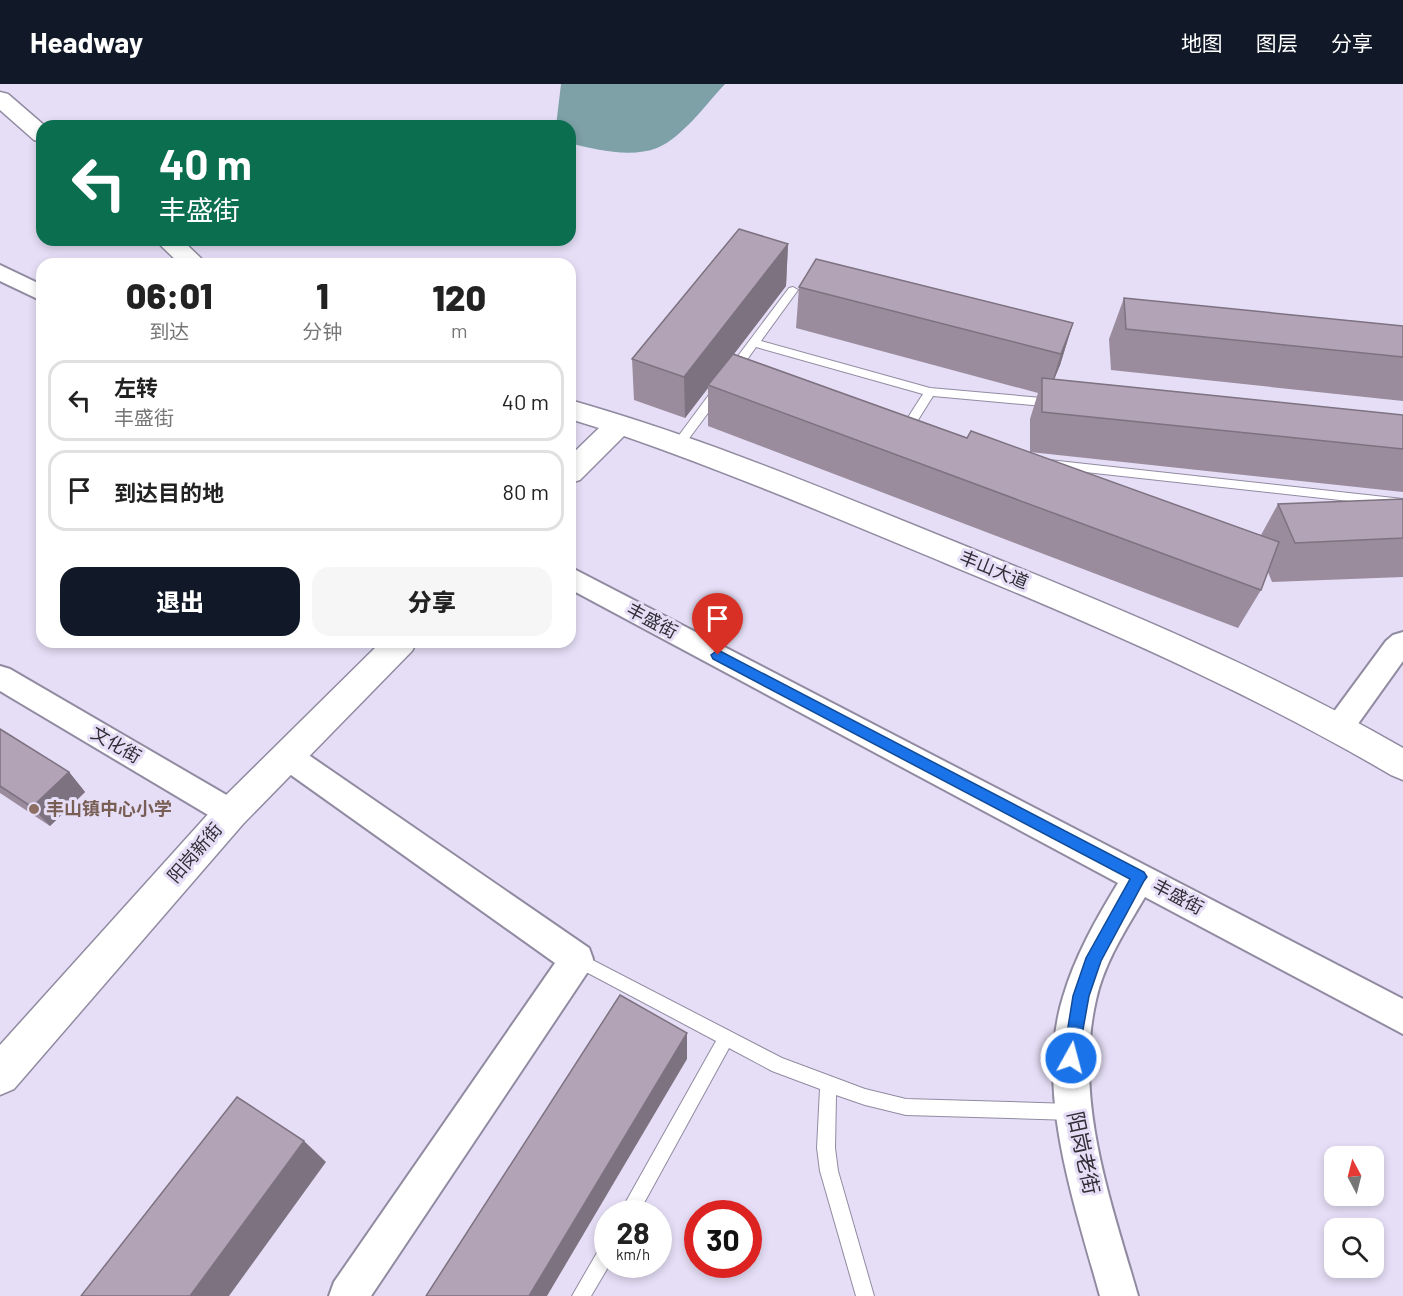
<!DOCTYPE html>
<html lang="zh">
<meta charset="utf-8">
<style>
body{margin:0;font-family:Barlow,"Noto Sans SC",sans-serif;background:#f6f6f6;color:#222;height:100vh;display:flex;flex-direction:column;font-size:22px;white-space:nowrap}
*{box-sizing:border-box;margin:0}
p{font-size:20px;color:#767676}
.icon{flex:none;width:33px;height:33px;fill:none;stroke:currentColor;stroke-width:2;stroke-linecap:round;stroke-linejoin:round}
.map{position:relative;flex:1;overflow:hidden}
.sheet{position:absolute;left:36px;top:174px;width:540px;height:390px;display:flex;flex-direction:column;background:#fff;border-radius:18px;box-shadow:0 3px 9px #0003}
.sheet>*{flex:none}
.top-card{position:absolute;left:36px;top:36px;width:540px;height:126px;border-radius:18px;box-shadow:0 3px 9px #0003;background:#0b6e4f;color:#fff;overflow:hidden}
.needle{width:39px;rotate:353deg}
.fabs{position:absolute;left:1324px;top:1062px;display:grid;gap:12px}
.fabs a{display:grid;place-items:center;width:60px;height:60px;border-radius:12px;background:#fff;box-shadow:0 3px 9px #0003;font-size:30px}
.speed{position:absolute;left:594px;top:1116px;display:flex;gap:12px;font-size:30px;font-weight:700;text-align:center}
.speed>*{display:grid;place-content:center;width:78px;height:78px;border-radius:50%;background:#fff;box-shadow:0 3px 9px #0003;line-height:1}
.speed small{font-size:15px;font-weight:400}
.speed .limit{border:9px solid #d22;background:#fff;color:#111}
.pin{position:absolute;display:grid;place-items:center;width:51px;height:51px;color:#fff;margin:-62px -26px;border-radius:50% 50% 50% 0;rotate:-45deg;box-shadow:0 0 6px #0007}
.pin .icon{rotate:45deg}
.me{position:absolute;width:66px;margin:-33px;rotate:7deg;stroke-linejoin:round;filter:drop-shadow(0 0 4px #0008)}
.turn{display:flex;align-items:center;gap:21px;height:126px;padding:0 24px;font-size:27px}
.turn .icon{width:78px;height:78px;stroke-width:2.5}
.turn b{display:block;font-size:42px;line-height:51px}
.eta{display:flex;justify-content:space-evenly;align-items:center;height:102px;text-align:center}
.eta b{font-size:36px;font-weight:800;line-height:42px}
.button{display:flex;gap:12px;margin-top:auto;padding:12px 24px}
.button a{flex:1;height:69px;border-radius:18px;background:#111827;color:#fff;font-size:24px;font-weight:800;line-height:69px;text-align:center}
.button a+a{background:#f6f6f6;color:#222}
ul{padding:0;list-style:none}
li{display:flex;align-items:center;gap:18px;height:81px;margin:0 12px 9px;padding:0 12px;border:3px solid #e0e0e0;border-radius:18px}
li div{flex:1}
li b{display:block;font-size:22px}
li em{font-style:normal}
header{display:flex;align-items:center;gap:36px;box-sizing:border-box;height:84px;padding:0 30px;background:#111827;color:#fff}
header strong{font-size:28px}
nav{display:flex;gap:33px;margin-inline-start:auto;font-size:21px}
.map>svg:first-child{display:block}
.water{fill:#7da1a7}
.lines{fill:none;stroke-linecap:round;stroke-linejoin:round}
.service-casing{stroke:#918ba1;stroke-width:2}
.minor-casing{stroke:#918ba1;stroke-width:4}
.tertiary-casing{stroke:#918ba1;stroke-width:3}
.service{fill:#fff;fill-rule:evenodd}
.minor{fill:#fff;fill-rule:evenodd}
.tertiary{fill:#fff;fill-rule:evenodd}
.wall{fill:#9a8c9d}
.shaded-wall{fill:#7d7280}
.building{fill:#b3a3b7;stroke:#7d7280;stroke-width:1.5}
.route{fill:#1a73e8;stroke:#114b97;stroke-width:1.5}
.education-dot{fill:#8d6e63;stroke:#e5def6;stroke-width:2}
.labels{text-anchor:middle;stroke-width:6;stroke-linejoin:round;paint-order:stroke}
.street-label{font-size:18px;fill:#302d36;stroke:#e5def6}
.education-label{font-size:18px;font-weight:bold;fill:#785e54;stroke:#e5def6;text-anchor:start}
.near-street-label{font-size:21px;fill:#302d36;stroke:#e5def6}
</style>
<header>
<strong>Headway</strong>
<nav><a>地图</a><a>图层</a><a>分享</a></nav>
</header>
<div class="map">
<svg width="1403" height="1212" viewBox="0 0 1403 1212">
<rect width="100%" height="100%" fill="#e5def6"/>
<path class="water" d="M 561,0 L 725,0 C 707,19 682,54 657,64 C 632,74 595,66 570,59 L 570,42 L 556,42 Z"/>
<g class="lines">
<defs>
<g id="service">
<path d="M 793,203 L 798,206 L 761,257 L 930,304 L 1054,315 L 1060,319 L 1054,323 L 933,312 L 908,352 L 904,353 L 898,349 L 923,310 L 756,263 L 737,290 L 729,290 L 729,284 L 789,204 Z"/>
<path d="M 718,303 L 722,304 L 722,310 L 682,364 L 674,364 L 672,361 L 674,358 L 714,304 Z"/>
<path d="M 1049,376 L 1403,415 L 1403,423 L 1049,384 L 1043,380 Z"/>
<path d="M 577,868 L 782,974 L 865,1005 L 906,1015 L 1072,1020 L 1078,1022 L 1080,1028 L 1078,1034 L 1072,1036 L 906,1031 L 865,1021 L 836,1011 L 835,1064 L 838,1087 L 874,1212 L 856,1212 L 820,1087 L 817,1064 L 820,1005 L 772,987 L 729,964 L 638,1130 L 619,1130 L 716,957 L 571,880 L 569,875 L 571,870 Z"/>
<path d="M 608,1157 L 608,1180 L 610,1180 L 591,1212 L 572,1212 L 602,1160 Z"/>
</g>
<g id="minor">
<path d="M 0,181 L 42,201 L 42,217 L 0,197 Z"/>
<path d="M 570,483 L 1403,915 L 1403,950 L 1145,813 C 1126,845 1104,879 1096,916 C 1073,1016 1111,1117 1138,1212 L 1100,1212 C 1075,1121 1034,1007 1063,913 C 1075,872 1096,835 1118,799 L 570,505 Z"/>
<path d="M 1403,548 L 1403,577 L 1350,651 L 1340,654 L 1330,651 L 1325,642 L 1330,633 L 1386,557 L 1393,551 Z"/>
<path d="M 0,582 L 10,585 L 242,720 L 246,729 L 242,738 L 231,742 L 220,738 L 0,607 Z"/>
<path d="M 287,659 L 297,663 L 589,864 L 593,875 L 589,886 L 371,1212 L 329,1212 L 334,1198 L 555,879 L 277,681 L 272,672 L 277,663 Z"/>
</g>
<g id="tertiary">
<path d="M 0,8 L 8,10 L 45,42 L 42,42 L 42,58 L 34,56 L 0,26 Z"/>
<path d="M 155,156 L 182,156 L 207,180 L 180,180 Z"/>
<path d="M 570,316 C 701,353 827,406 953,457 C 1106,519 1259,581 1403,664 L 1403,696 L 1391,691 C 1248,607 1098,542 945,479 C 839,435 733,390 624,352 L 580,396 L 570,399 L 570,372 L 599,344 L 570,335 Z"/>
<path d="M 381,558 L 417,558 L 412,567 L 243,740 L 14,1005 L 0,1011 L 0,961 L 219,718 Z"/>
</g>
</defs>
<use href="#service" class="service-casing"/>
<use href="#minor" class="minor-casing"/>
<use href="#tertiary" class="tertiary-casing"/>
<use href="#service" class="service"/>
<use href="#minor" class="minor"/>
<use href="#tertiary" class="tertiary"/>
</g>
<g class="wall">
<path d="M 788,160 L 786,202 L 734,270 L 967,354 L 1261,451 L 1278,420 L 1403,415 L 1403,493 L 1272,498 L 1268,488 L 1261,506 L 1238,544 L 708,342 L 708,304 L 685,334 L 634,316 L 632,275 Z"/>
<path d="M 799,203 L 1073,239 L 1060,281 L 1054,295 L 1403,331 L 1403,408 L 1030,368 L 1030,335 L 1038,309 L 796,244 Z"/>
<path d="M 1124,214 L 1403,242 L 1403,317 L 1111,286 L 1109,255 Z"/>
<path d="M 0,645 L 69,688 L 85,708 L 50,742 L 0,709 Z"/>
</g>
<g class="shaded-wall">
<path d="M 788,160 L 786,202 L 710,301 L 708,301 L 708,304 L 685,334 L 684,293 Z"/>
<path d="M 1073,239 L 1060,281 L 1048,311 L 1061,270 Z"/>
<path d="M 69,688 L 85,708 L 50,742 L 32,723 Z"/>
<path d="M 687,949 L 687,975 L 547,1212 L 529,1212 Z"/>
<path d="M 304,1057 L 326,1078 L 229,1212 L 190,1212 Z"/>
</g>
<g class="building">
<path d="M 739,145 L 788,160 L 684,293 L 632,275 Z"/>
<path d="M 816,175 L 1073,239 L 1061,270 L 799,203 Z"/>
<path d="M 1124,214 L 1403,242 L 1403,273 L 1126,245 Z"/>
<path d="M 733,270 L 967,354 L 971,347 L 1279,458 L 1261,506 L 708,301 Z"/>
<path d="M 1042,294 L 1403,331 L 1403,365 L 1042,328 Z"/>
<path d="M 1403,415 L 1403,454 L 1295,459 L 1278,420 Z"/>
<path d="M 0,645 L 69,688 L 32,723 L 0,702 Z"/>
<path d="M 620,911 L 687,949 L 529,1212 L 426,1212 Z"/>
<path d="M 237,1013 L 304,1057 L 190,1212 L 81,1212 Z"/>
</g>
<path class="route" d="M 718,566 L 1144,788 L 1147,793 L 1144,797 L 1101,877 L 1089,912 L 1077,979 L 1071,982 L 1065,979 L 1063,974 L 1073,912 L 1086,874 L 1130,795 L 713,575 L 711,571 Z"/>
<circle class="education-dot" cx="34" cy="725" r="6"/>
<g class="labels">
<g class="street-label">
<text transform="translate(994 486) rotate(22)" y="6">丰山大道</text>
<text transform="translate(652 537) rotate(28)" y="6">丰盛街</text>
<text transform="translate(116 661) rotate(30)" y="6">文化街</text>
<text transform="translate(195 769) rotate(-49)" y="6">阳岗新街</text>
<text transform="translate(1178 813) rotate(28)" y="6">丰盛街</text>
</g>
<g class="education-label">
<text x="46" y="731">丰山镇中心小学</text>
</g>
<g class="near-street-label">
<text transform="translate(1083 1069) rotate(78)" y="7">阳岗老街</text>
</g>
</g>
</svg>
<div class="fabs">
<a><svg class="needle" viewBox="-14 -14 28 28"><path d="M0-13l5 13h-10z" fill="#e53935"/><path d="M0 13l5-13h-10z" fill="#767676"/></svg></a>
<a><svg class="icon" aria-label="search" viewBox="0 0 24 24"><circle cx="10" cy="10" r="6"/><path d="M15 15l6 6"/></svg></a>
</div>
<div class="speed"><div>28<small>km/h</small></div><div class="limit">30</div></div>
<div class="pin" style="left:718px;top:571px;background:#d93025"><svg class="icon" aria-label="arrive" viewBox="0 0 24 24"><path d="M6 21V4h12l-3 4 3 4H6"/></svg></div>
<svg class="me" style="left:1071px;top:974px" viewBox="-20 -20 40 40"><circle r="17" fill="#1a73e8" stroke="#fff" stroke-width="3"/><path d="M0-11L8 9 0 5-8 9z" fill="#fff"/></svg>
<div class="top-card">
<div class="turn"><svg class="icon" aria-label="left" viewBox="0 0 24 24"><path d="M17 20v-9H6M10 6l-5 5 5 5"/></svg><div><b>40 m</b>丰盛街</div></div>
</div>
<section class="sheet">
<div class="eta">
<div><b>06:01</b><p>到达</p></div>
<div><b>1</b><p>分钟</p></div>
<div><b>120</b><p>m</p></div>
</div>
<ul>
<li><svg class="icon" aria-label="left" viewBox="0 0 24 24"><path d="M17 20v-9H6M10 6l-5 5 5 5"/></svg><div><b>左转</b><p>丰盛街</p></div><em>40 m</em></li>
<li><svg class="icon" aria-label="arrive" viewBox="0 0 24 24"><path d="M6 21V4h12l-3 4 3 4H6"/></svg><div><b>到达目的地</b></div><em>80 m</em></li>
</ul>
<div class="button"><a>退出</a><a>分享</a></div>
</section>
</div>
